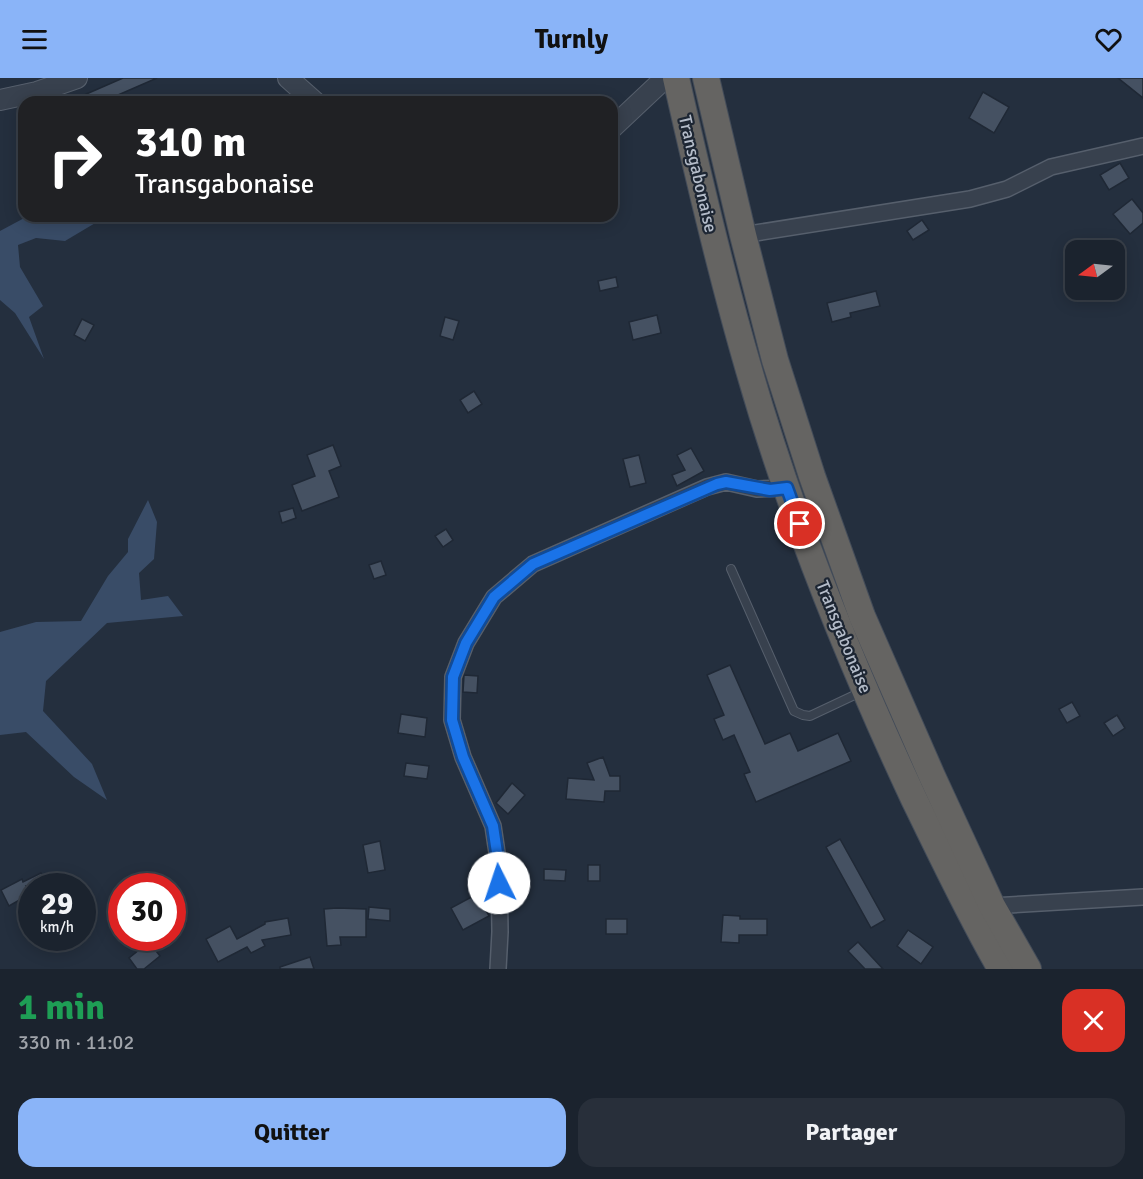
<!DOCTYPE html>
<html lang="fr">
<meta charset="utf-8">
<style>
body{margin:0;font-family:Signika,sans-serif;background:#282f3a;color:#f1f3f6;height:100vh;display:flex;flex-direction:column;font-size:22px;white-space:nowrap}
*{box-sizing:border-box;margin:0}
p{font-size:20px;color:#a0a4aa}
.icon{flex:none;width:33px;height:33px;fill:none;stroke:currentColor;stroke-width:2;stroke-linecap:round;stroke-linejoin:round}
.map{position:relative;height:891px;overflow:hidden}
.details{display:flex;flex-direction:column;background:#1b232e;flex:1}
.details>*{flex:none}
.hud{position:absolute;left:18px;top:18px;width:600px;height:126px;border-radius:18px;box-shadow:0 3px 15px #0003,0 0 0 2px #39404a;background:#202124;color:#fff;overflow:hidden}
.needle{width:39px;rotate:255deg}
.fabs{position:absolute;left:1065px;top:162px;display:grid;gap:12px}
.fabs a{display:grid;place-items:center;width:60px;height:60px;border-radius:12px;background:#1b232e;box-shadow:0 3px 15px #0003,0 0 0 2px #39404a;font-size:30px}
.speed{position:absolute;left:18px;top:795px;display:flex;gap:12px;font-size:30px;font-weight:700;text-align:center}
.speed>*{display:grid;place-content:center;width:78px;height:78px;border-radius:50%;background:#1b232e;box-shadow:0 3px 15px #0003,0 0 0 2px #39404a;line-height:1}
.speed small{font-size:15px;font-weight:400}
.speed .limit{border:9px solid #d22;background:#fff;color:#111}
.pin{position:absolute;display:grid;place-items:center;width:51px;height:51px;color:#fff;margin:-26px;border:3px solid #fff;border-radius:50%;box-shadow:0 2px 6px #0007}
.me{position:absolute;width:66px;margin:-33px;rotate:356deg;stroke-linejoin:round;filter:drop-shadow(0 0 4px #0008)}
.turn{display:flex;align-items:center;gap:21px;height:126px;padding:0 18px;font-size:27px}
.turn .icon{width:78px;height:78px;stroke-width:2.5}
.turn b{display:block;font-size:42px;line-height:51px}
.round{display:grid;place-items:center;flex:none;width:63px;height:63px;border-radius:18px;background:#282f3a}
.overview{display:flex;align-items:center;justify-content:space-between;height:102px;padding:0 18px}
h1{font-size:36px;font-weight:700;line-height:45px;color:#1e9e55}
.primary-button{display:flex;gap:12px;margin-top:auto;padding:12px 18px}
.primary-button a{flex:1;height:69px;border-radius:18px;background:#8ab4f8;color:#111;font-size:24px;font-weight:700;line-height:69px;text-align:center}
.primary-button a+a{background:#282f3a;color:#f1f3f6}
header{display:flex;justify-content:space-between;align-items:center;height:78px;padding:0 18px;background:#8ab4f8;color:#111;font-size:27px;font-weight:700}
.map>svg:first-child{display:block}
.water{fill:#394c67}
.building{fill:#455162;stroke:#1f2835;stroke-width:1.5}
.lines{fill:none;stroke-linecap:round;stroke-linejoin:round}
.service-casing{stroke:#565f6c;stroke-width:10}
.minor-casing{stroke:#565f6c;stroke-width:18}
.tertiary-casing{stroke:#565f6c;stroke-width:22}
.trunk-casing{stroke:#434c59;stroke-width:28}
.service{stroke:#38414e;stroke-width:8}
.minor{stroke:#38414e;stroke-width:15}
.tertiary{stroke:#38414e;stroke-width:20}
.trunk{stroke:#656462;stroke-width:26}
.route-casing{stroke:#114b97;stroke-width:15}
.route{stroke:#1a73e8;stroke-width:10}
.labels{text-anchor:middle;stroke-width:4.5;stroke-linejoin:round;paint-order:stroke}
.street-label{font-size:18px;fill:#b4bcc9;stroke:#1d2633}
</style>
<header><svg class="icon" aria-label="menu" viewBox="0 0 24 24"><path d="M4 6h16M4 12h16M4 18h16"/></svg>Turnly<svg class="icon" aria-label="heart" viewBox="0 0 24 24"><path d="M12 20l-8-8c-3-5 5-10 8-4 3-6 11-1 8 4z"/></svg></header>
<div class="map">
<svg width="1143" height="891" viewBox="0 0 1143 891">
<rect width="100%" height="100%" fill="#242f3e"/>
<g class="water">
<path d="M 28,138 L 107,138 L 65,163 L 36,160 L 18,167 L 20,189 L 43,228 L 29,239 L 44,281 L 15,235 L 0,222 L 0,153 Z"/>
<path d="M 148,422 L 157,444 L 154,481 L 139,495 L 141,522 L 168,518 L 183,538 L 107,545 L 46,603 L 43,633 L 92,686 L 107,722 L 74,699 L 26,654 L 0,657 L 0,554 L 36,544 L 81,543 L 108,498 L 128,474 L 128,461 Z"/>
</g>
<g class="building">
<path d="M 123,0 L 157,0 L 102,24 L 68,24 Z"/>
<path d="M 1118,0 L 1143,0 L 1143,20 Z"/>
<path d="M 983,14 L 1009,29 L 994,55 L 969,40 Z"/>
<path d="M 1120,85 L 1129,100 L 1109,112 L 1100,97 Z"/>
<path d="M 1132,121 L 1143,135 L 1143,145 L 1130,156 L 1113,136 Z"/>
<path d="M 922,142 L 929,152 L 913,162 L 907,153 Z"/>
<path d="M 616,199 L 618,209 L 600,213 L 598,203 Z"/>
<path d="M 876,213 L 880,228 L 850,235 L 851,239 L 832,244 L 827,225 Z"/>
<path d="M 657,237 L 661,255 L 633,262 L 629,244 Z"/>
<path d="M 445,239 L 459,243 L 453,262 L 440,258 Z"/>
<path d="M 82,241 L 94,247 L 85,263 L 74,257 Z"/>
<path d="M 474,313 L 482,326 L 468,335 L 460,322 Z"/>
<path d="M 333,367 L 341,388 L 329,393 L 339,419 L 302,433 L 292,407 L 315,398 L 307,377 Z"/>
<path d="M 691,370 L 704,393 L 677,408 L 672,397 L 685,392 L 677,377 Z"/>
<path d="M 639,377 L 646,405 L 630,409 L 623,381 Z"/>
<path d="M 293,430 L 296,440 L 282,445 L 279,434 Z"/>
<path d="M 446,451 L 453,462 L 443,469 L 435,458 Z"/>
<path d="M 381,483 L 386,497 L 374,501 L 369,487 Z"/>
<path d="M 730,587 L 765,666 L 790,655 L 798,673 L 838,655 L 851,683 L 756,724 L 744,696 L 750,694 L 734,657 L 723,662 L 714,641 L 724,637 L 707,597 Z"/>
<path d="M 464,597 L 478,598 L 477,615 L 463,614 Z"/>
<path d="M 1072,624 L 1080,638 L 1067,645 L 1059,631 Z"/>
<path d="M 401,636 L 427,640 L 425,659 L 398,655 Z"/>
<path d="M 1117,637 L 1125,650 L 1113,658 L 1104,645 Z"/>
<path d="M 603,679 L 610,698 L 620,698 L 620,713 L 605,713 L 604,724 L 566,721 L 568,700 L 594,702 L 587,685 Z"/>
<path d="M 406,685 L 429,688 L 427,701 L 404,698 Z"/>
<path d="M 512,705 L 525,717 L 508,736 L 496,725 Z"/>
<path d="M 840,761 L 885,842 L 871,850 L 826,769 Z"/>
<path d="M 380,763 L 385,792 L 368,795 L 363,767 Z"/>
<rect x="588" y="787" width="12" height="16"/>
<path d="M 544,791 L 566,792 L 565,803 L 544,802 Z"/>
<path d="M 41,795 L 48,808 L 26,808 L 30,816 L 9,828 L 1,812 L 22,801 L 23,804 Z"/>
<path d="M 477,816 L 489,838 L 463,852 L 451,830 Z"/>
<path d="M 172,826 L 186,845 L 172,854 Z"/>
<path d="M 369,829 L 390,831 L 390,843 L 368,841 Z"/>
<path d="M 337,830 L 366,831 L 366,859 L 340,859 L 341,867 L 327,868 L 324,831 Z"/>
<path d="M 723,837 L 740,838 L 740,841 L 767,841 L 767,857 L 739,857 L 739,865 L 721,864 Z"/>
<path d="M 288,840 L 291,857 L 262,862 L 265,868 L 251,875 L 247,869 L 218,884 L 206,861 L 230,848 L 237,861 L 265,846 L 265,844 Z"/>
<rect x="606" y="841" width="21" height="15"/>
<path d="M 908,852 L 933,869 L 921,886 L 897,868 Z"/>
<path d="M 149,864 L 160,878 L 144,891 L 137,891 L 129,880 Z"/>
<path d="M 858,864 L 883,891 L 865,891 L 848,873 Z"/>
<path d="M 310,879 L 314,891 L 280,891 L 280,889 Z"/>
</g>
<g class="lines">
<defs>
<path id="service" d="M 731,491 L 794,633 L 803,637 L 810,638 L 861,614"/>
<g id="minor">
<path d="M 743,157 L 970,121 L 1007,111 L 1051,89 L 1143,68"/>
<path d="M 992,828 L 1143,819"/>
<path d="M 498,891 L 500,854 L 499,788 L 493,748 L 463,679 L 452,642 L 453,599 L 466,565 L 494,519 L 533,486 L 707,409 L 726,404 L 757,411 L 787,410"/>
</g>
<g id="tertiary">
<path d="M 288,0 L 315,24"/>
<path d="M 0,22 L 37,14 L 77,0"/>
<path d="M 612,50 L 662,3 L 671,0"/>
</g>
<g id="trunk">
<path d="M 676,0 C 698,98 721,196 749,292 C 791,439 849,582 914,721 C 942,778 969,836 1001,891"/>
<path d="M 706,0 L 743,157 L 775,282 L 812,398 L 862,538 L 932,698 L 992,828 L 1028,891"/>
</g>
</defs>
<use href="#service" class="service-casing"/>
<use href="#minor" class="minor-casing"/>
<use href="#tertiary" class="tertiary-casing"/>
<use href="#trunk" class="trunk-casing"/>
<use href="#service" class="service"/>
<use href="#minor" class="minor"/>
<use href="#tertiary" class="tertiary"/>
<use href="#trunk" class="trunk"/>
</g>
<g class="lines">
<defs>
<path id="route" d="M 499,805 L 499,788 L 493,748 L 463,679 L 452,642 L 453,599 L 466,565 L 494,519 L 533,486 L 717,406 L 726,404 L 770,412 L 787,410 L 800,446"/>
</defs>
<use href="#route" class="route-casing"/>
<use href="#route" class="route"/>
</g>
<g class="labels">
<g class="street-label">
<text transform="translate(698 96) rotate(77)" y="6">Transgabonaise</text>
<text transform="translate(844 559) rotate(68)" y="6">Transgabonaise</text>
</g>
</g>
</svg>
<div class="fabs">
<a><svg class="needle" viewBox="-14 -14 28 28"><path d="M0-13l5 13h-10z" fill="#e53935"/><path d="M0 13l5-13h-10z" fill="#a0a4aa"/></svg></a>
</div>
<div class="speed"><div>29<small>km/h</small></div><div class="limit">30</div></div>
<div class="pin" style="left:800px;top:446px;background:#d93025"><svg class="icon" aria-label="arrive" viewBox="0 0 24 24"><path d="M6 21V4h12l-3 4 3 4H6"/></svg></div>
<svg class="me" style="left:499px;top:805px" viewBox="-20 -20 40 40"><circle r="19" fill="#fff"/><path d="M0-13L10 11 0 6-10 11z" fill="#1a73e8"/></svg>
<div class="hud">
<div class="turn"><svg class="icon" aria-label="right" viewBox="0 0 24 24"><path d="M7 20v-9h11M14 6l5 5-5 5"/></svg><div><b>310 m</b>Transgabonaise</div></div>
</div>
</div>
<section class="details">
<div class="overview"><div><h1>1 min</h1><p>330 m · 11:02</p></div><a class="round" style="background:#d93025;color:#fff"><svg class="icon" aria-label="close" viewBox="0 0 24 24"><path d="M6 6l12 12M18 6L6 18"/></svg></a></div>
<div class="primary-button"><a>Quitter</a><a>Partager</a></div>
</section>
